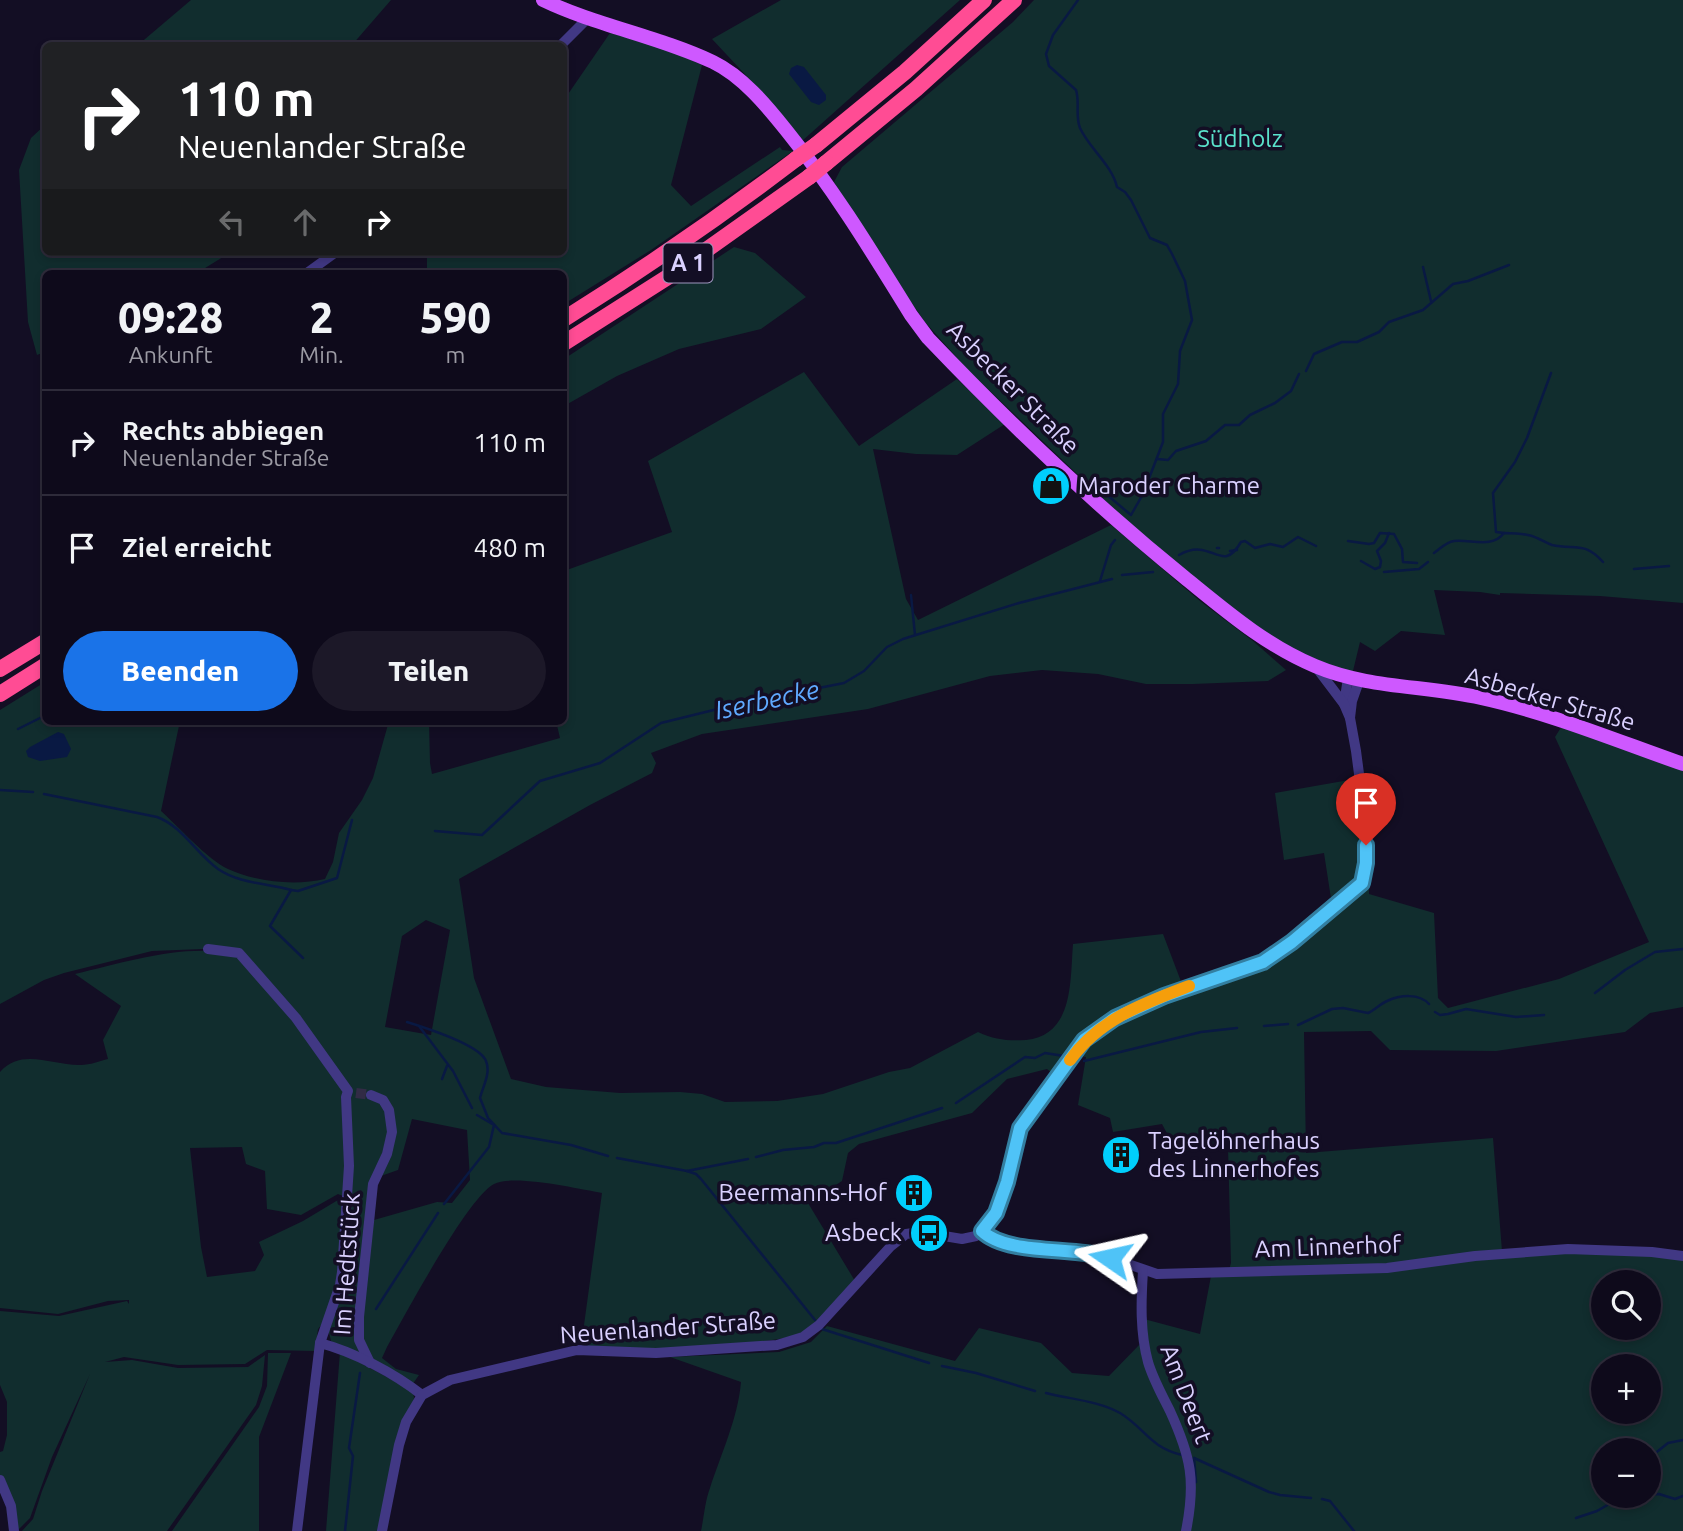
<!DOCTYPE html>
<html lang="de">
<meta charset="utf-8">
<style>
body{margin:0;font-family:Ubuntu,sans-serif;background:#1c1828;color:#f1f3f6;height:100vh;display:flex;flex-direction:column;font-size:26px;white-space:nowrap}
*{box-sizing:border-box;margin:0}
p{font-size:23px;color:#9b9aa3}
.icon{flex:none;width:38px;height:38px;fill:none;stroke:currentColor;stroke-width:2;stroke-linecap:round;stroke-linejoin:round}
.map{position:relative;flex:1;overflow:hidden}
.panel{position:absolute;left:42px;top:270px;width:525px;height:455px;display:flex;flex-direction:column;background:#0e0a1b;border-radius:10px;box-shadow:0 4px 10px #0003,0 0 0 2px #2e2b3a}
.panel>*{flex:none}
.hud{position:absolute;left:42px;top:42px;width:525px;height:214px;border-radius:10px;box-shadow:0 4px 10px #0003,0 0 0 2px #2e2b3a;background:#202124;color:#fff;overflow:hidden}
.controls{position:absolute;left:1591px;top:1270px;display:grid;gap:14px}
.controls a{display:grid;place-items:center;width:70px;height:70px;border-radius:50%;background:#0e0a1b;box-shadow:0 4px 10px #0003,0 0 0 2px #2e2b3a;font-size:35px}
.pin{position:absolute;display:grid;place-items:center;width:60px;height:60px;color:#fff;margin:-72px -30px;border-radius:50% 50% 50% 0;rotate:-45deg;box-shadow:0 0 7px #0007}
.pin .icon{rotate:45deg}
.me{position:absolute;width:77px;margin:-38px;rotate:281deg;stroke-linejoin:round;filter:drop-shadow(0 0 5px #0008)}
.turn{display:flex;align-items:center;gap:24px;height:147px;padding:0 21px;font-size:32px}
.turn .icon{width:91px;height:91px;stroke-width:2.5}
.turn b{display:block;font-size:49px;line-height:60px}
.lanes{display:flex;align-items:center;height:66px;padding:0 21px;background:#0003;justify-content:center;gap:35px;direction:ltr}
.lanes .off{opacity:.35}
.eta{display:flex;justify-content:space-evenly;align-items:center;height:119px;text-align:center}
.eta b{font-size:42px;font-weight:800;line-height:49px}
.button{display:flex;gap:14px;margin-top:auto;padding:14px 21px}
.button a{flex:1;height:80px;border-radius:42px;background:#1a73e8;color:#fff;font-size:28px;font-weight:800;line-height:80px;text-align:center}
.button a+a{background:#1c1828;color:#f1f3f6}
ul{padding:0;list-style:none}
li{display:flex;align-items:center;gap:21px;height:105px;padding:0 21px;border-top:2px solid #2e2b3a}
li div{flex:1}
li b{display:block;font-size:26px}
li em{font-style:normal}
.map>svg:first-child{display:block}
.green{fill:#112d2e;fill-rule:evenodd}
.water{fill:#091943}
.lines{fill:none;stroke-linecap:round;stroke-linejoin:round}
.stream{stroke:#091943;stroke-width:2.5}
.minor-tunnel{stroke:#312b45;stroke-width:10;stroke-dasharray:10 5;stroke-linecap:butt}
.minor{stroke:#413884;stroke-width:10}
.major{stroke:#ce58ff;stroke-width:14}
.highway{stroke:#ff4c94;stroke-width:16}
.highway-bridge{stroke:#ff4c94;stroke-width:16}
.route-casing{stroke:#337fa1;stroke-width:18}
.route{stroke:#4fc3f7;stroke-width:12}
.slow{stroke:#f59e0b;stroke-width:12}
.labels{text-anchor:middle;stroke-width:7;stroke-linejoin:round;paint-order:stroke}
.shield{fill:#130e24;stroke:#9e96bd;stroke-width:2}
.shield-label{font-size:23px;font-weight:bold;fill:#dad1ff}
.park-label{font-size:24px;fill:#5ae2cb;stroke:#130e24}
.street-label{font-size:24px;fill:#dad1ff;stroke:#130e24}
.poi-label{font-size:24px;fill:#dad1ff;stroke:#130e24;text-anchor:start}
.water-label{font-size:26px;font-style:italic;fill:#5fa9ff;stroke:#130e24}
</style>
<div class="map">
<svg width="1683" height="1531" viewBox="0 0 1683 1531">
<rect width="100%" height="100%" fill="#130e24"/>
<g class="green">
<path d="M 191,0 L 391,0 L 352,45 L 138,45 Z"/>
<path d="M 781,0 L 960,0 L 802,141 L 755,85 L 712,39 Z"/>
<path d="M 1034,0 L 1683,0 L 1683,603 L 1600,596 L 1500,593 L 1500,595 L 1480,592 L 1434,590 L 1445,635 L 1401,631 L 1375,651 L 1360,642 L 1352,675 L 1273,640 L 1236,614 L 1121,516 L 967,369 L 925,322 L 895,279 L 834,182 L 842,167 L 1013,22 Z"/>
<path d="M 610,33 L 658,45 L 702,65 L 671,185 L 691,206 L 780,147 L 782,150 L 793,151 L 651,250 L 564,304 L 564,273 L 427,273 L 427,252 L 564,252 L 564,100 Z"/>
<path d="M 45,125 L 46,252 L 231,252 L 197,273 L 46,273 L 45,352 L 37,355 L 28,322 L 19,170 L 31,138 Z"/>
<path d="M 734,247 L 755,253 L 806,297 L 761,329 L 679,349 L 617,376 L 564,406 L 564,359 Z"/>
<path d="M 804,372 L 859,446 L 957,379 L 1005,424 L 957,455 L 916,454 L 873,449 L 906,599 L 918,620 L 1111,525 L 1200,601 L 1253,641 L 1286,670 L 1268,681 L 1193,684 L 1146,684 L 1098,674 L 1042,670 L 990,676 L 868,709 L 702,734 L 651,753 L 656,763 L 652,773 L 590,805 L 459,879 L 474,978 L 511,1079 L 546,1087 L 620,1093 L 680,1092 L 702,1094 L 725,1102 L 777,1101 L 823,1094 L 889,1072 L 910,1068 L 978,1032 C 995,1040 1008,1041 1026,1040 C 1074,1035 1070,981 1073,944 L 1163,934 L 1182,984 L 1114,1012 L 1085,1035 L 1053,1074 L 1047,1069 L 1007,1079 L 972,1113 L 859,1144 L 848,1153 L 842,1181 L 808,1203 L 855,1281 L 836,1303 L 806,1331 L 792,1337 L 727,1347 L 669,1349 L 581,1347 L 602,1193 C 578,1189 514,1174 494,1184 C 468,1197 405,1315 387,1347 L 382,1358 L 396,1369 L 419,1375 L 412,1385 L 382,1371 L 331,1341 L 327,1324 L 343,1284 L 350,1199 L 338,1194 L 301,1215 L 267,1209 L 265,1171 L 246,1164 L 242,1147 L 190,1148 L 201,1247 L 207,1277 L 255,1271 L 264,1255 L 259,1242 L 303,1221 L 338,1200 L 343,1202 L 344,1225 L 339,1251 L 340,1279 L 323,1323 L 318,1329 L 315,1351 L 267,1350 L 245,1364 L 178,1365 L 124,1357 L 105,1362 L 132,1360 L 178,1368 L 248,1367 L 265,1355 L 262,1386 L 256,1405 L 167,1531 L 22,1531 L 33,1519 L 42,1491 L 90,1374 L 52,1457 L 30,1518 L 17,1531 L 15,1506 L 0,1477 L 0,1452 L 3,1451 L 7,1435 L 7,1402 L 0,1385 L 0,1311 L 59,1316 L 127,1301 L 129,1304 L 129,1300 L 108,1301 L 58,1314 L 0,1308 L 0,1072 C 22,1047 53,1066 81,1065 C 90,1065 100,1061 108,1059 L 103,1040 L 121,1006 L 75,974 C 126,962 188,942 239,955 L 295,1021 L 328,1071 L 333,1068 L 299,1019 L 242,952 L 228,948 L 152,951 L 64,973 L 44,980 L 0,1004 L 0,710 L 45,682 L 46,721 L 180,721 L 161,811 C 178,826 208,860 228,869 C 256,882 295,886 325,879 L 333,862 L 339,833 L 362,800 L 373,778 L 389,721 L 429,721 L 430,763 L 432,774 L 560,738 L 556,721 L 564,721 L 564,571 L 672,532 L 648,461 ZM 426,920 L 450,930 L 431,1035 L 385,1027 L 402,936 ZM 412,1119 L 467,1130 L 470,1180 L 452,1203 L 437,1202 L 374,1220 L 378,1177 L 398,1170 Z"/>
<path d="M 1562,726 L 1683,757 L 1683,1007 L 1650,1013 L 1625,1032 L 1529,1046 L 1496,1051 L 1390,1050 L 1371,1031 L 1304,1032 L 1306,1153 L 1493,1138 L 1502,1251 L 1386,1265 L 1229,1270 L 1231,1263 L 1228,1147 L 1177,1152 L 1162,1124 L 1113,1132 L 1110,1118 L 1078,1105 L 1086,1057 L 1079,1056 L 1096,1035 L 1133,1012 L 1280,955 L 1369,884 L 1369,894 L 1434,913 L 1438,998 L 1448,1008 L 1559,979 L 1649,942 L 1555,737 Z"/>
<path d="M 1355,779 C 1353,809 1372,850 1359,877 C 1355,887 1340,897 1332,905 L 1324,853 L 1284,860 L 1275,793 Z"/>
<path d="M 1580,1252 L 1630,1253 L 1683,1259 L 1683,1531 L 701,1531 C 704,1517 705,1501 710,1488 C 721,1454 738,1418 741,1382 L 670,1357 L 779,1352 L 811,1342 L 827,1326 L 955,1361 L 979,1328 L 1041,1343 L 1072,1373 L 1109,1376 L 1142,1342 L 1149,1370 L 1187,1458 C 1192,1475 1187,1493 1193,1510 C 1203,1450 1158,1402 1146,1346 C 1144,1337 1142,1328 1144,1319 L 1200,1334 L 1211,1276 L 1388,1270 L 1528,1253 ZM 1603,1283 L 1648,1283 L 1648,1328 L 1603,1328 ZM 1603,1367 L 1648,1367 L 1648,1412 L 1603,1412 ZM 1603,1451 L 1648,1451 L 1648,1496 L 1603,1496 Z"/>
<path d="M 340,1352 L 413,1391 L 414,1398 L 378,1531 L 326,1531 Z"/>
<path d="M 268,1353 L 291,1353 L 259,1437 L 259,1531 L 172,1531 L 259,1407 L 267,1386 Z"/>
</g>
<g class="water">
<path d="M 797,65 L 804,67 L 826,95 L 826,100 L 819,105 L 811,102 L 789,74 L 791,68 Z"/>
<path d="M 58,732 L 64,734 L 71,749 L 67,757 L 40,761 L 28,757 L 26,751 L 30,747 Z"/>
</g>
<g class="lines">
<g class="stream">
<path d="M 1078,0 L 1053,35 L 1046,54 L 1049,66 L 1076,90 C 1080,102 1075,116 1080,128 C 1089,148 1112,165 1117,187 L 1125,192 L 1131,200 L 1150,238 L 1167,245 L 1172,254 L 1185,281 L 1192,320 L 1180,351 L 1178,384 L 1163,414 L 1163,442 L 1143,494 L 1131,515 L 1100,489 L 1095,476"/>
<path d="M 1423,267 L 1431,301"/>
<path d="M 1306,371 L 1314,354 L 1342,342 L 1357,342 L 1379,332 L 1389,322 L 1423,310 L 1453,284 L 1468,281 L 1509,265"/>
<path d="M 1157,459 L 1168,460 L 1176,451 L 1206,441 L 1225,425 L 1239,425 L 1250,415 L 1275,403 L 1291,391 L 1299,374"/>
<path d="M 1504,533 L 1496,532 L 1493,493 L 1515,462 L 1527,438 L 1551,373"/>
<path d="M 1348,541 L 1369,544 L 1374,543 L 1380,533 L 1394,534 L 1402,549 L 1403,562 L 1417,563"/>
<path d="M 1217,548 L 1219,548"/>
<path d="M 1230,551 L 1237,550"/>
<path d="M 1434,553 C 1440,549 1446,542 1454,541 C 1471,539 1492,549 1504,533 C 1514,533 1527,533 1537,538 C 1542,540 1546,543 1552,545 C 1575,550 1584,541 1603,562"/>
<path d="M 1179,555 C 1213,536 1221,576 1241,542 L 1245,541 L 1255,548 L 1270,544 L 1283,547 L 1298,537 L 1316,546"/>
<path d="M 1361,561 L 1375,569 L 1380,567 L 1381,561 L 1377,551 L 1385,543 L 1389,533"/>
<path d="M 1634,569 L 1669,566"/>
<path d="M 1384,572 L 1419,569 L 1428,562"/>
<path d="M 1122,575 L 1153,572"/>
<path d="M 1100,581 L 1111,545 L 1115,540"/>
<path d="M 911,595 L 915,635"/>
<path d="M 18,729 L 46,715"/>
<path d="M 0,790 L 33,792"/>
<path d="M 44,794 L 157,817 C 182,826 196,853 218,869 C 240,884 267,883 291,890 L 270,926 L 303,958"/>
<path d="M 435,831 L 482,835 L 540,781 L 600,763 L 661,723 L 738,704 L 844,683 L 864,671 L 887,647 L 903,639 L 1019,603 L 1112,579"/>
<path d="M 291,890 L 298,891 L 337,878 L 352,820"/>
<path d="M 1595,993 L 1625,970 L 1655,952 L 1683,949"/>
<path d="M 1435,1012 L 1440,1015 L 1448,1014 L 1466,1009 L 1516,1017 L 1544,1015"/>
<path d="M 407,1022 C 423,1027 480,1045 486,1061 C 491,1073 483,1086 480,1098 L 488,1118 L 502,1133 L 571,1145 L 608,1156"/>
<path d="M 1298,1025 L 1332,1009 L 1343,1008 L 1368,1013 C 1375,1010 1380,1004 1387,1001 C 1400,995 1419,993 1429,1004"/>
<path d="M 419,1026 L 453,1071 L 472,1108"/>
<path d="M 1264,1026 L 1288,1024"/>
<path d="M 1084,1061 L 1201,1032 L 1237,1028"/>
<path d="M 442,1079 L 447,1066"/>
<path d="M 956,1103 L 1025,1057 L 1035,1058 L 1045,1053 L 1064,1056"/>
<path d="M 756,1157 L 783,1150 L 814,1147 L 824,1143 L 836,1143 L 942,1108"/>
<path d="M 617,1158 L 687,1171 L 748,1159"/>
<path d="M 687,1171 L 696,1174 L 701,1179 L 815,1320"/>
<path d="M 444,1204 L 489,1147 L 494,1125 L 477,1115"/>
<path d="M 376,1309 L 438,1213"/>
<path d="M 822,1329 L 929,1363"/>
<path d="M 942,1366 L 976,1373 L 1035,1391"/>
<path d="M 1046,1393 C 1069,1399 1099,1401 1120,1413 C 1145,1428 1149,1447 1182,1455"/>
<path d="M 1194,1458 L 1269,1492 L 1280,1495 L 1311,1498"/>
<path d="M 1194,1458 L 1196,1482"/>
<path d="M 1648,1459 L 1668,1443 L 1683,1440"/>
<path d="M 1648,1495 L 1659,1494 L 1675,1499 L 1683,1496"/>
<path d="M 1322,1499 L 1330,1501 L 1354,1531"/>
<path d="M 1576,1518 L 1597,1511 L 1623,1496"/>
<path d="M 345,1531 L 353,1456 L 349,1448 L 360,1373"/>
</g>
<path class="minor-tunnel" d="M 356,1093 L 371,1095"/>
<g class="minor">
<path d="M 560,46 L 589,17"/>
<path d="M 307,273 L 336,252"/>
<path d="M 1344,704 L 1348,678"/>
<path d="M 1350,718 L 1352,701 L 1359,681"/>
<path d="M 208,949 L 239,953 L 296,1018 L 348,1091 L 346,1097 L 349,1166 L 342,1272 L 340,1285 L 320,1343"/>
<path d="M 982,1231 L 989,1238 L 999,1241 L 1051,1252 L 1096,1253 L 1157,1274 L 1387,1268 L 1475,1256 L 1568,1249 L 1652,1252 L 1683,1256"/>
<path d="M 1143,1271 C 1141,1302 1140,1332 1148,1362 C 1153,1379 1162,1395 1170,1411 C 1191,1457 1196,1481 1186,1531"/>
<path d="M 370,1363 L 359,1340 L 359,1317 L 373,1184 L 387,1154 L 392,1132 L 389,1110 L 383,1100 L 371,1095"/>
<path d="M 0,1480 L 11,1506 L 14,1531"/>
<path d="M 297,1531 L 320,1343 C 354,1352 394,1373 422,1395"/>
<path d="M 382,1531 L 399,1445 L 406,1422 L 422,1395 L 450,1380 L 577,1350 L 656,1353 L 777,1345 L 803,1337 L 819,1325 L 891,1246 L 906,1234 L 920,1232 L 962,1239 L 976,1236 L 982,1231 L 996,1213 L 1007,1182 L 1020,1128 L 1084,1040 L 1115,1018 L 1164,996 L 1263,962 L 1349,896 L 1362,883 L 1366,863 L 1366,827 L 1356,751 L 1350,718 L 1344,704 L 1316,667"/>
</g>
<path class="major" d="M 543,0 C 597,26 658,36 713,62 C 742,76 766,105 786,130 C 833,188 872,252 911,315 L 928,338 C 1008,422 1094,504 1184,577 C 1226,611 1265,645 1315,666 C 1369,689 1426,685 1481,698 C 1550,713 1617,741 1683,764"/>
<g class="highway">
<path d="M 816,145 L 905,72 L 984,0"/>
<path d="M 826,163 L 916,89 L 1014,0"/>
<path d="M 564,319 C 644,269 721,216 796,159"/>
<path d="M 564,343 L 671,275 L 809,177"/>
<path d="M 0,669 L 46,641"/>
<path d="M 0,694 L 46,665"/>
</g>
<g class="highway-bridge">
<path d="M 796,159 L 816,145"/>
<path d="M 809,177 L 826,163"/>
</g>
</g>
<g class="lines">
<defs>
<path id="route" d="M 1110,1258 C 1076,1246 1008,1256 982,1231 L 996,1213 L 1007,1182 L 1020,1128 L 1084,1040 L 1115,1018 L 1164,996 L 1263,962 L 1292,942 L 1362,883 L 1366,863 L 1366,845"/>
</defs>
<use href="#route" class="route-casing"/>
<use href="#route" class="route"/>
<path class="slow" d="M 1070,1060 C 1100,1019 1142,1004 1189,986"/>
</g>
<defs>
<symbol id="shop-disc" viewBox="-11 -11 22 22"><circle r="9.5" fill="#00cffc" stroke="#130e24"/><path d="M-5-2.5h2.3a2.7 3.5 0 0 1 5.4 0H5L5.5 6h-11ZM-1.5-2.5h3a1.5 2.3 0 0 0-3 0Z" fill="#111"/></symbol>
<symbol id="building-disc" viewBox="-11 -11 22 22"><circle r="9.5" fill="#00cffc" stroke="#130e24"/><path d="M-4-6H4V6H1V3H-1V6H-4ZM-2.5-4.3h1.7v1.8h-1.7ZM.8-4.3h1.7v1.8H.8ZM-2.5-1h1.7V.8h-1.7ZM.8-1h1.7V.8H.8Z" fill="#111"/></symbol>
<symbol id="bus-disc" viewBox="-11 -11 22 22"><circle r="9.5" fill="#00cffc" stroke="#130e24"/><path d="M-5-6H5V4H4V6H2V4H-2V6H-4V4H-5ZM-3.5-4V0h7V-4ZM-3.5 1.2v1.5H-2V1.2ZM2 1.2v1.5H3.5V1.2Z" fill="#111"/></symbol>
</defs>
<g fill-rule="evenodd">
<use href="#shop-disc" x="1029" y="464" width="44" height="44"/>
<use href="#building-disc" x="1099" y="1133" width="44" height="44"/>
<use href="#building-disc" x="892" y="1171" width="44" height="44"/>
<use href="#bus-disc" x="907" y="1211" width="44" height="44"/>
</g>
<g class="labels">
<rect class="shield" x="663.5" y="243.5" width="49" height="39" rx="5"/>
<g class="shield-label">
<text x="688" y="271">A 1</text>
</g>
<g class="park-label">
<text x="1240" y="147">Südholz</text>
</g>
<g class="street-label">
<text transform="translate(1013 388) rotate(45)" y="8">Asbecker Straße</text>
<text transform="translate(1550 699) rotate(16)" y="8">Asbecker Straße</text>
<text transform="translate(1328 1247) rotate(-2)" y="8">Am Linnerhof</text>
<text transform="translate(347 1264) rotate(-86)" y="8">Im Hedtstück</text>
<text transform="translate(668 1328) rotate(-4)" y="8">Neuenlander Straße</text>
<text transform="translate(1186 1394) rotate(69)" y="8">Am Deert</text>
</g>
<g class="poi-label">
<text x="1078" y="494">Maroder Charme</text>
<text x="1148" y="1149">Tagelöhnerhaus<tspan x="1148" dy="28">des Linnerhofes</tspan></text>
<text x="887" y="1201" text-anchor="end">Beermanns-Hof</text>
<text x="902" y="1241" text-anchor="end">Asbeck</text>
</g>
<g class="water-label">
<text transform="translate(767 700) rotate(-12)" y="9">Iserbecke</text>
</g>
</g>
</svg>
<div class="controls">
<a><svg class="icon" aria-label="search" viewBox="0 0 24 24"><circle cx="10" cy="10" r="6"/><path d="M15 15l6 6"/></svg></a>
<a>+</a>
<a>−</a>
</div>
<div class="pin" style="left:1366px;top:845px;background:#d93025"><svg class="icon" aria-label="arrive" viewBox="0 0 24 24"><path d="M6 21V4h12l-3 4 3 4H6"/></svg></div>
<svg class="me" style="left:1110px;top:1258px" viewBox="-20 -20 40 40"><path d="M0-17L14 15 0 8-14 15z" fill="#4fc3f7" stroke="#fff" stroke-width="4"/></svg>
<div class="hud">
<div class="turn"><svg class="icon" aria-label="right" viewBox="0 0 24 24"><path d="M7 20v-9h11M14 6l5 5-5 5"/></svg><div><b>110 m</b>Neuenlander Straße</div></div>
<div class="lanes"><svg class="icon off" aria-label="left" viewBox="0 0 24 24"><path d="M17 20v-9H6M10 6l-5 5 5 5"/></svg><svg class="icon off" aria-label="ahead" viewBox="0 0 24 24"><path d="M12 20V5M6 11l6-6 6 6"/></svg><svg class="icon" aria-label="right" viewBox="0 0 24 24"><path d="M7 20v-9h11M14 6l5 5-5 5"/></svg></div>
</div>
<section class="panel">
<div class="eta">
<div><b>09:28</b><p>Ankunft</p></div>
<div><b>2</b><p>Min.</p></div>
<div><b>590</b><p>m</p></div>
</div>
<ul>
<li><svg class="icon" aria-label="right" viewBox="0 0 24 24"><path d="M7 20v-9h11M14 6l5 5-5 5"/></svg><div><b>Rechts abbiegen</b><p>Neuenlander Straße</p></div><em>110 m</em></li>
<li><svg class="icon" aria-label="arrive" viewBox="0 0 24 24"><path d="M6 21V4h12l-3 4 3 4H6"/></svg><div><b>Ziel erreicht</b></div><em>480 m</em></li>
</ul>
<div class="button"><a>Beenden</a><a>Teilen</a></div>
</section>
</div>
